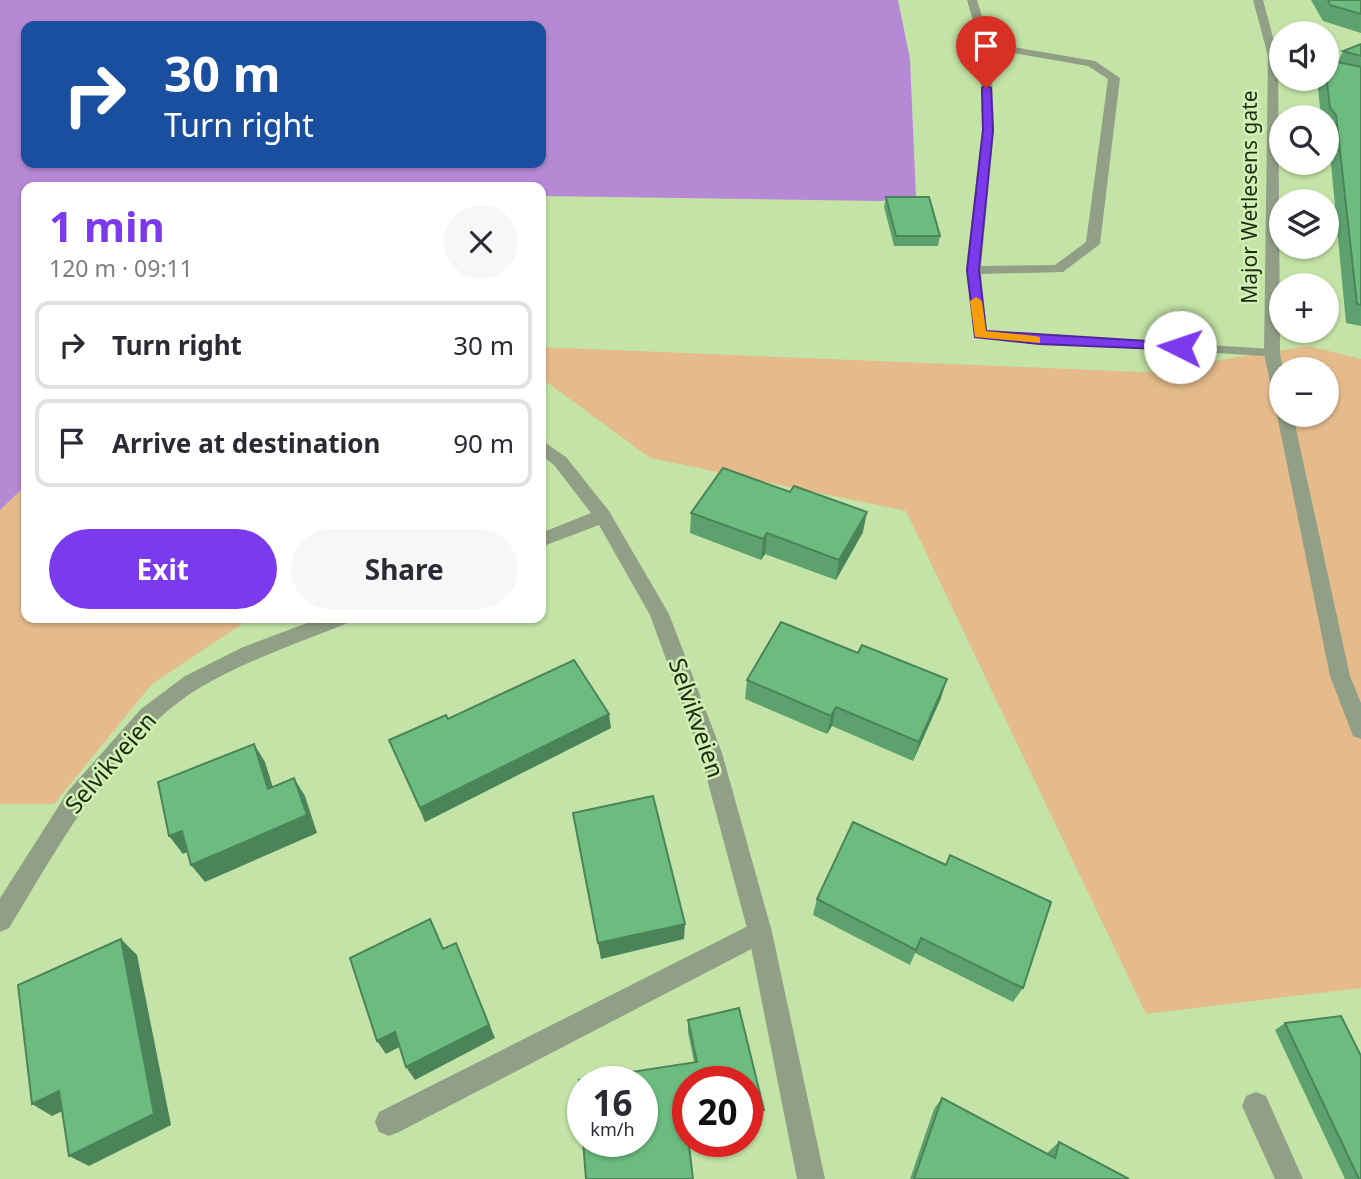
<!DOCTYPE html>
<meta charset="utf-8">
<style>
body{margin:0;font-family:"Noto Sans",sans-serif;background:#f7f7f7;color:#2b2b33;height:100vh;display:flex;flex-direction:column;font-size:26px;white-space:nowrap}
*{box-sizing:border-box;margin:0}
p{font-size:23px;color:#7c7c81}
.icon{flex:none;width:38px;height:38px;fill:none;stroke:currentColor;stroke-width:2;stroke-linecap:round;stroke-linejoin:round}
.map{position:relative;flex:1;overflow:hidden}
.panel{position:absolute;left:21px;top:182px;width:525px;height:441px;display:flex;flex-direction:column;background:#fff;border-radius:14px;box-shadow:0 2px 5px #0004}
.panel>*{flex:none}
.guide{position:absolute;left:21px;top:21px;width:525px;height:147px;border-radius:14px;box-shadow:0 2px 5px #0004;background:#1a4fa0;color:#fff;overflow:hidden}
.fabs{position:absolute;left:1269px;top:21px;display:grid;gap:14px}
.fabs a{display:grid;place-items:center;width:70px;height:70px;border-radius:50%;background:#fff;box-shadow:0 2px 5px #0004;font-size:35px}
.speed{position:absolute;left:567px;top:1066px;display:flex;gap:14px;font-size:35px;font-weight:700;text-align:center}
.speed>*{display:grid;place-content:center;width:91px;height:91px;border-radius:50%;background:#fff;box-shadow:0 2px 5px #0004;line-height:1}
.speed small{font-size:18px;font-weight:400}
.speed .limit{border:10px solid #d22;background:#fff;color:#111}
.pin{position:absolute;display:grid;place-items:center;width:60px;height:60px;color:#fff;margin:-72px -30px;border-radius:50% 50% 50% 0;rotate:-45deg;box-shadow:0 0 7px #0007}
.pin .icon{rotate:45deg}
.me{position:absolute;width:77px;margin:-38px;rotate:274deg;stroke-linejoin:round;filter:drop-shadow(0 0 5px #0008)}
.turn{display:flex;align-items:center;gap:24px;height:147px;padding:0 28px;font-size:32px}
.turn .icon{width:91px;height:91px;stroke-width:2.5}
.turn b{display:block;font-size:49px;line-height:60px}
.round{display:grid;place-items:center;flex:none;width:74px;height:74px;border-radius:37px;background:#f7f7f7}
.summary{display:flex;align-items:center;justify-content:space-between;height:119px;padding:0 28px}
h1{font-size:42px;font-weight:700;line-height:52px;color:#7c3aed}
.primary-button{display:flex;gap:14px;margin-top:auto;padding:14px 28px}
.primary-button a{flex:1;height:80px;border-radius:42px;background:#7c3aed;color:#fff;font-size:28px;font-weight:700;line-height:80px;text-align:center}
.primary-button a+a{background:#f7f7f7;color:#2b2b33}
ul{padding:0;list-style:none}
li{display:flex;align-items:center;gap:21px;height:88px;margin:0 14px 10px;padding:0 14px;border:4px solid #e1e1e2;border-radius:14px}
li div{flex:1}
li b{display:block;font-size:26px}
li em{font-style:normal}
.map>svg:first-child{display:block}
.green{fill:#e5bb8b;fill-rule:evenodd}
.water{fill:#b689d5;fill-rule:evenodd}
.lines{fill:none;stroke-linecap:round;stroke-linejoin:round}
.service{fill:#919f86;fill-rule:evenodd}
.minor{fill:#919f86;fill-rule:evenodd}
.wall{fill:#5da26e}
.shaded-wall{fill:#4c845a}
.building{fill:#6cbc80;stroke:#4c845a;stroke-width:2}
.route{fill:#7c3aed;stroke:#51269a;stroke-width:2}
.slow{fill:#f59e0b}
.labels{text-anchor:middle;stroke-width:5;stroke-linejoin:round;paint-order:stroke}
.far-street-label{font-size:21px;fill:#1e2a13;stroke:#d1f2b4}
.street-label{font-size:24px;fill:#1e2a13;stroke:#d1f2b4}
</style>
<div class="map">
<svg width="1361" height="1179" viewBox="0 0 1361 1179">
<rect width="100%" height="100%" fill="#c4e4a7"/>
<g class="green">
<path d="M 1309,346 L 1361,359 L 1361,988 L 1146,1014 L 906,511 L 650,458 L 541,378 L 541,347 L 1145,372 ZM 1281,369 L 1326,369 L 1326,415 L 1281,415 Z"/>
<path d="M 26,485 L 26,618 L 251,618 L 152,684 L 54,804 L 0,804 L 0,510 Z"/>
</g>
<path class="water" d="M 0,0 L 898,0 L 910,59 L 916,198 L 879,201 L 541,196 L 541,187 L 26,187 L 26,485 L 0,510 ZM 26,26 L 541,26 L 541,163 L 26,163 Z"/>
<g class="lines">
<g class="service">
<path d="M 967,0 L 977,0 L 990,43 L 1095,61 L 1120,78 L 1100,244 L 1063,272 L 981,274 L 987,331 L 1272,349 L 1280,354 L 1278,357 L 975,338 L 966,270 L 982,130 L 980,45 ZM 991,49 L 1088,66 L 1108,79 L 1086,242 L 1055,265 L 981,266 L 994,130 Z"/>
<path d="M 760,920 L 769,924 L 772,932 L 769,940 L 399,1132 L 389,1136 L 379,1132 L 375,1122 L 379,1112 Z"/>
<path d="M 1256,1092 L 1266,1096 L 1303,1179 L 1275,1179 L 1242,1106 L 1246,1096 Z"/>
</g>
<g class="minor">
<path d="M 1253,0 L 1263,0 L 1278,56 L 1280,354 L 1283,369 L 1281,369 L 1281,401 L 1273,396 L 1264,354 L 1268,56 Z"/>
<path d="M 1281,411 L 1281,415 L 1293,415 L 1350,676 L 1361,703 L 1361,739 L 1353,736 L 1330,676 L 1277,415 Z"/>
<path d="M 541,440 L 566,457 L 609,511 L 669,614 L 722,753 L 772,932 L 825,1179 L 797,1179 L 748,932 L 700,753 L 650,615 L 599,525 L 541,547 L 541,533 L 591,513 L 554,465 L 541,455 Z"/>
<path d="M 320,618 L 351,618 L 348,623 C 298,643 247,660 201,687 C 118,736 58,848 9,928 L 0,932 L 0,898 L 69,790 L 141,709 L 185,676 L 241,648 Z"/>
</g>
</g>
<g class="wall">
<path d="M 1311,0 L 1361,0 L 1361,33 L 1323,21 Z"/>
<path d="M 1361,44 L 1361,326 L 1346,323 L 1328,132 L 1326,131 L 1326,117 L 1321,117 L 1317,79 L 1326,79 L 1326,59 L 1338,62 L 1343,51 Z"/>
<path d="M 886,197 L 940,236 L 938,246 L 894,246 L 884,207 Z"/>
<path d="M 691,513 L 863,532 L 836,580 L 765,554 L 761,560 L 690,533 Z"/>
<path d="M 747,680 L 941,698 L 913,761 L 832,726 L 827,734 L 745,699 Z"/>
<path d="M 448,719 L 611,728 L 425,822 L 389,740 Z"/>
<path d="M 853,822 L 1023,988 L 1013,1002 L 915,953 L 910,965 L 813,915 L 817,899 Z"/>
<path d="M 688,1020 L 762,1120 L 688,1082 L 688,1141 L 586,1179 L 694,1062 L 688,1032 Z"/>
<path d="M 1285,1023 L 1361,1179 L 1345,1179 L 1275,1030 Z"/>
<path d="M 942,1098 L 1047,1153 L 1059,1142 L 1129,1179 L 910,1179 L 934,1109 Z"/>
</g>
<g class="shaded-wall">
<path d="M 867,512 L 863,532 L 836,580 L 839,560 Z"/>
<path d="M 767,533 L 765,554 L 761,560 L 763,539 Z"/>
<path d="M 947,679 L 941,698 L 913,761 L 919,742 Z"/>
<path d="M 836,707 L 832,726 L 827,734 L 831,716 Z"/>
<path d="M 609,714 L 611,728 L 425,822 L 420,808 Z"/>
<path d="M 254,744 L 265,762 L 279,807 L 268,789 Z"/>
<path d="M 294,778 L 305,796 L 317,833 L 205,882 L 191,865 Z"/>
<path d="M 182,831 L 196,848 L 183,854 L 169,836 Z"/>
<path d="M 685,924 L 684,939 L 601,959 L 598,943 Z"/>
<path d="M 121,939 L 137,955 L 171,1125 L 89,1166 L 69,1156 Z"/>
<path d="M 456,943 L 495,1038 L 415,1080 L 406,1067 Z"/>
<path d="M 395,1032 L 403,1045 L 386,1054 L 377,1041 Z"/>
<path d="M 59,1091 L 79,1103 L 52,1116 L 32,1104 Z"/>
<path d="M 764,1110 L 762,1120 L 747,1124 L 747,1114 Z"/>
</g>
<g class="building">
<path d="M 1328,0 L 1361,0 L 1361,14 L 1330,5 Z"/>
<path d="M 1361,44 L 1361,56 L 1343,51 Z"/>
<path d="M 1331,57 L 1333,61 L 1361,67 L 1361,305 L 1357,304 L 1336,115 L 1330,108 L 1326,73 L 1326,59 Z"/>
<path d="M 886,197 L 929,197 L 940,236 L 896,236 Z"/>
<path d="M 723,468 L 790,492 L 794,486 L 867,512 L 839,560 L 767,533 L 763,539 L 691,513 Z"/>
<path d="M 781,622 L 858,653 L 862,645 L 947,679 L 919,742 L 836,707 L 831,716 L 747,680 Z"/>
<path d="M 574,660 L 609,714 L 420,808 L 389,740 L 446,715 L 448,719 Z"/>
<path d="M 254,744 L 268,789 L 294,778 L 307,815 L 191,865 L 182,831 L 169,836 L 158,782 Z"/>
<path d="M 653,796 L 685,924 L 598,943 L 573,813 Z"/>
<path d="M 853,822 L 946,865 L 950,855 L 1051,902 L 1023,988 L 921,938 L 916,950 L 817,899 Z"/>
<path d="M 430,919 L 443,949 L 456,943 L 489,1025 L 406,1067 L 395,1032 L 377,1041 L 350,958 Z"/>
<path d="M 121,939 L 154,1114 L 69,1156 L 59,1091 L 32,1104 L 18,985 Z"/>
<path d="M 739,1008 L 764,1110 L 747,1114 L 747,1082 L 688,1082 L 688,1128 L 687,1129 L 693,1179 L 586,1179 L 583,1141 L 642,1141 L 642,1082 L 583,1082 L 583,1131 L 579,1080 L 697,1062 L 688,1020 Z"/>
<path d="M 1341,1016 L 1361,1056 L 1361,1179 L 1359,1179 L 1285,1023 Z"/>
<path d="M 942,1098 L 1055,1158 L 1059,1142 L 1129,1179 L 914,1179 Z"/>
</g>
<path class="route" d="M 986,85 L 991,88 L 993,130 L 979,270 L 986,331 L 1180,343 L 1186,347 L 1184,350 L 1039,344 L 975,337 L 967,270 L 983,130 L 982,88 Z"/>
<path class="slow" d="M 976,297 L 982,301 L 986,331 L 1035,336 L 1040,337 L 1040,343 L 975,337 L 970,301 Z"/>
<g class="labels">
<g class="far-street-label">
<text transform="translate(1250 197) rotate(-90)" y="7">Major Wetlesens gate</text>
</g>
<g class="street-label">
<text transform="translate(696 718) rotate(71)" y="8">Selvikveien</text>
<text transform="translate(111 763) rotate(-49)" y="8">Selvikveien</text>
</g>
</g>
</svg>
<div class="fabs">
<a><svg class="icon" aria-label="sound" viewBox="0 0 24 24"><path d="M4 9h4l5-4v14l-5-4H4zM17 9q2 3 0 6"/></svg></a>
<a><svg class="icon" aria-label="search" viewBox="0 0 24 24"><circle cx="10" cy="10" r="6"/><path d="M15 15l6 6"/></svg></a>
<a><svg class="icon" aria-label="layers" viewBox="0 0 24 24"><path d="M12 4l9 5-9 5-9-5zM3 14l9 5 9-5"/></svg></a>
<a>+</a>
<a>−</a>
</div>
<div class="speed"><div>16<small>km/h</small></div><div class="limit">20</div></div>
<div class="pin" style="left:986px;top:88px;background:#d93025"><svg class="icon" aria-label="arrive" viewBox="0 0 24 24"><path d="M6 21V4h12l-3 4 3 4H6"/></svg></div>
<svg class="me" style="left:1180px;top:347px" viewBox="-20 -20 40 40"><circle r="19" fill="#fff"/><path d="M0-13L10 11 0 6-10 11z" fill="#7c3aed"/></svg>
<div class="guide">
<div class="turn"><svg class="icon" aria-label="right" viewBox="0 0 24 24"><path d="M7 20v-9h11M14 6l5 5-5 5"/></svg><div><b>30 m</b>Turn right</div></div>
</div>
<section class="panel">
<div class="summary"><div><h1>1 min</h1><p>120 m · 09:11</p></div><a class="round"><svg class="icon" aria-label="close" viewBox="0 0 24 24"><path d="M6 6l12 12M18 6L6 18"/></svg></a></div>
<ul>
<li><svg class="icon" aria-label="right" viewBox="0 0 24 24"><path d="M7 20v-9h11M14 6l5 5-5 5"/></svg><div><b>Turn right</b></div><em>30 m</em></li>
<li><svg class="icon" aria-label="arrive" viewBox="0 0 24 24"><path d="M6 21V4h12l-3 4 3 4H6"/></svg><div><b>Arrive at destination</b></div><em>90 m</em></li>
</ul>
<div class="primary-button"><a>Exit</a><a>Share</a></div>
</section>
</div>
